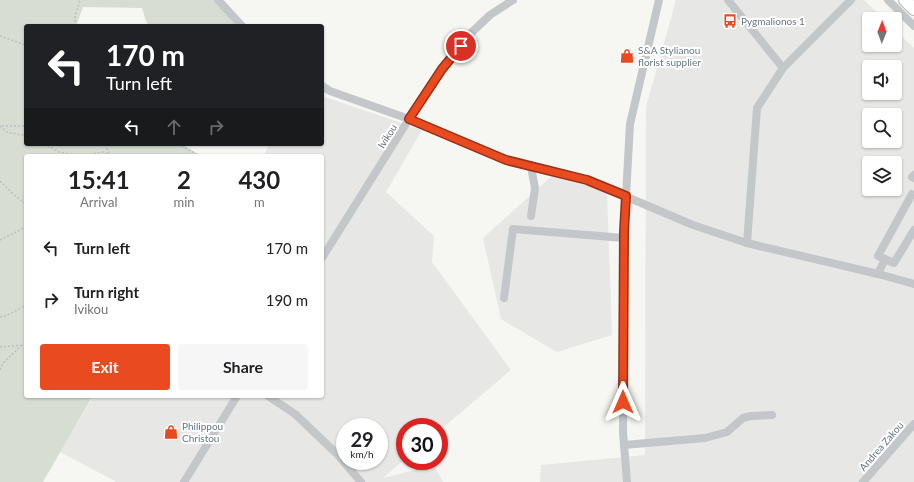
<!DOCTYPE html>
<style>
body{margin:0;font-family:Lato,sans-serif;background:#f6f6f6;color:#202124;height:100vh;display:flex;flex-direction:column;font-size:15px;white-space:nowrap}
*{box-sizing:border-box;margin:0}
p{font-size:13px;color:#757577}
.icon{flex:none;width:22px;height:22px;fill:none;stroke:currentColor;stroke-width:2;stroke-linecap:round;stroke-linejoin:round}
.map{position:relative;flex:1;overflow:hidden}
.drawer{position:absolute;left:24px;top:154px;width:300px;height:244px;display:flex;flex-direction:column;background:#fff;border-radius:4px;box-shadow:0 1px 3px #0004}
.drawer>*{flex:none}
.banner{position:absolute;left:24px;top:24px;width:300px;height:122px;border-radius:4px;box-shadow:0 1px 3px #0004;background:#202124;color:#fff;overflow:hidden}
.needle{width:26px;rotate:1deg}
.fabs{position:absolute;left:862px;top:12px;display:grid;gap:8px}
.fabs a{display:grid;place-items:center;width:40px;height:40px;border-radius:4px;background:#fff;box-shadow:0 1px 3px #0004;font-size:20px}
.speed{position:absolute;left:336px;top:418px;display:flex;gap:8px;font-size:20px;font-weight:700;text-align:center}
.speed>*{display:grid;place-content:center;width:52px;height:52px;border-radius:50%;background:#fff;box-shadow:0 1px 3px #0004;line-height:1}
.speed small{font-size:10px;font-weight:400}
.speed .limit{border:6px solid #d22;background:#fff;color:#111}
.pin{position:absolute;display:grid;place-items:center;width:34px;height:34px;color:#fff;margin:-17px;border:2px solid #fff;border-radius:50%;box-shadow:0 1px 4px #0007}
.me{position:absolute;width:44px;margin:-22px;rotate:0deg;stroke-linejoin:round;filter:drop-shadow(0 0 3px #0008)}
.turn{display:flex;align-items:center;gap:14px;height:84px;padding:0 16px;font-size:18px}
.turn .icon{width:52px;height:52px;stroke-width:2.5}
.turn b{display:block;font-size:28px;line-height:34px}
.lanes{display:flex;align-items:center;height:38px;padding:0 16px;background:#0003;justify-content:center;gap:20px;direction:ltr}
.lanes .off{opacity:.35}
.eta{display:flex;justify-content:space-evenly;align-items:center;height:68px;text-align:center}
.eta b{font-size:24px;font-weight:700;line-height:28px}
.primary-button{display:flex;gap:8px;margin-top:auto;padding:8px 16px}
.primary-button a{flex:1;height:46px;border-radius:4px;background:#e94a20;color:#fff;font-size:16px;font-weight:700;line-height:46px;text-align:center}
.primary-button a+a{background:#f6f6f6;color:#202124}
ul{padding:0;list-style:none}
li{display:flex;align-items:center;gap:12px;height:52px;padding:0 16px}
li div{flex:1}
li b{display:block;font-size:15px}
li em{font-style:normal}
.map>svg:first-child{display:block}
.built{fill:#e7e8e6;fill-rule:evenodd}
.green{fill:#d7ddd3}
.lines{fill:none;stroke-linecap:round;stroke-linejoin:round}
.highway-casing{stroke:#b6b9bc;stroke-width:14}
.path{stroke:#bdbfc1;stroke-width:1.5;stroke-dasharray:2 2;stroke-linecap:butt}
.minor{stroke:#c3c7ca;stroke-width:8}
.highway{stroke:#fff;stroke-width:12}
.route-casing{stroke:#973015;stroke-width:10}
.route{stroke:#e94a20;stroke-width:7}
.labels{text-anchor:middle;stroke-width:4;stroke-linejoin:round;paint-order:stroke}
.poi-label{font-size:10px;fill:#647785;stroke:#fff;text-anchor:start}
.street-label{font-size:10px;fill:#647785;stroke:#fff}
</style>
<div class="map">
<svg width="914" height="482" viewBox="0 0 914 482">
<rect width="100%" height="100%" fill="#f6f6f2"/>
<g class="built">
<path d="M 676,0 L 864,0 L 884,19 L 869,19 L 869,45 L 895,45 L 895,30 L 914,48 L 914,482 L 540,482 L 541,465 L 645,455 L 646,107 ZM 869,67 L 895,67 L 895,93 L 869,93 ZM 869,115 L 895,115 L 895,141 L 869,141 ZM 869,163 L 895,163 L 895,189 L 869,189 Z"/>
<path d="M 322,96 L 422,130 L 386,192 L 434,236 L 432,262 L 511,370 L 439,431 L 439,427 L 405,427 L 405,459 L 383,478 L 434,465 L 443,482 L 114,482 L 115,481 L 60,452 L 93,397 L 95,396 L 322,396 L 322,156 L 264,156 L 269,144 L 322,144 ZM 345,427 L 379,427 L 379,461 L 345,461 Z"/>
<path d="M 553,175 L 607,192 L 612,335 L 557,352 L 501,319 L 483,238 Z"/>
</g>
<path class="green" d="M 0,0 L 215,0 L 236,26 L 149,26 L 146,21 L 142,8 L 83,7 L 76,26 L 26,26 L 26,144 L 181,144 L 202,156 L 26,156 L 26,396 L 95,396 L 92,397 L 43,482 L 0,482 Z"/>
<g class="lines">
<defs>
<path id="highway" d="M 905,0 L 914,9"/>
</defs>
<use href="#highway" class="highway-casing"/>
<g class="path">
<path d="M 75,26 L 75,16 L 80,0"/>
<path d="M 0,36 L 26,45"/>
<path d="M 0,126 L 7,132 L 26,136"/>
<path d="M 2,126 L 26,126"/>
<path d="M 44,144 L 59,152 L 80,156"/>
<path d="M 107,144 L 107,150 L 111,155"/>
<path d="M 178,144 L 200,156"/>
<path d="M 82,156 L 103,152 L 111,156"/>
<path d="M 0,181 L 13,194 L 26,204"/>
<path d="M 0,240 L 26,227"/>
<path d="M 0,317 L 6,316 L 26,305"/>
<path d="M 0,347 L 26,345"/>
<path d="M 0,370 L 3,363 L 23,344"/>
</g>
<g class="minor">
<path d="M 218,0 L 242,26"/>
<path d="M 728,0 L 783,68"/>
<path d="M 888,0 L 914,26"/>
<path d="M 322,86 L 330,91 L 409,119 L 506,160 L 587,180 L 693,225 L 747,243 L 878,274 L 914,284"/>
<path d="M 914,175 L 912,177 L 914,178"/>
<path d="M 914,195 L 912,194 L 878,256 L 894,263 L 914,230"/>
<path d="M 531,216 L 535,188 L 531,167"/>
<path d="M 747,243 L 757,108 L 783,68 L 851,0"/>
<path d="M 322,258 L 409,119 L 443,69 L 470,34 L 490,15 L 513,0"/>
<path d="M 878,274 L 885,259"/>
<path d="M 504,298 L 513,229 L 624,238"/>
<path d="M 268,396 L 295,414 L 336,453 L 361,482"/>
<path d="M 624,445 L 705,438 L 727,432 L 743,418 L 751,416 L 772,415"/>
<path d="M 184,482 L 237,396"/>
<path d="M 627,482 L 623,432 L 624,232 L 630,124 L 659,0"/>
<path d="M 863,482 L 914,424"/>
</g>
<use href="#highway" class="highway"/>
</g>
<g class="lines">
<defs>
<path id="route" d="M 461,46 L 442,69 L 409,119 L 506,160 L 587,180 L 626,196 L 624,232 L 623,402"/>
</defs>
<use href="#route" class="route-casing"/>
<use href="#route" class="route"/>
</g>
<defs>
<symbol id="bus-bare" viewBox="-9 -9 18 18"><path d="M-5-6H5V4H4V6H2V4H-2V6H-4V4H-5ZM-3.5-4V0h7V-4ZM-3.5 1.2v1.5H-2V1.2ZM2 1.2v1.5H3.5V1.2Z" fill="#e94a20" stroke="#fff" stroke-width="2.5" paint-order="stroke"/></symbol>
<symbol id="shop-bare" viewBox="-9 -9 18 18"><path d="M-5-2.5h2.3a2.7 3.5 0 0 1 5.4 0H5L5.5 6h-11ZM-1.5-2.5h3a1.5 2.3 0 0 0-3 0Z" fill="#e94a20" stroke="#fff" stroke-width="2.5" paint-order="stroke"/></symbol>
</defs>
<g fill-rule="evenodd">
<use href="#bus-bare" x="720" y="11" width="20" height="20"/>
<use href="#shop-bare" x="617" y="46" width="20" height="20"/>
<use href="#shop-bare" x="161" y="422" width="20" height="20"/>
</g>
<g class="labels">
<g class="poi-label">
<text x="741" y="25">Pygmalionos 1</text>
<text x="638" y="54">S&amp;A Stylianou<tspan x="638" dy="12">florist supplier</tspan></text>
<text x="182" y="430">Philippou<tspan x="182" dy="12">Christou</tspan></text>
</g>
<g class="street-label">
<text transform="translate(387 136) rotate(-58)" y="4">Ivikou</text>
<text transform="translate(881 446) rotate(-49)" y="4">Andrea Zakou</text>
</g>
</g>
</svg>
<div class="fabs">
<a><svg class="needle" viewBox="-14 -14 28 28"><path d="M0-13l5 13h-10z" fill="#e53935"/><path d="M0 13l5-13h-10z" fill="#757577"/></svg></a>
<a><svg class="icon" aria-label="sound" viewBox="0 0 24 24"><path d="M4 9h4l5-4v14l-5-4H4zM17 9q2 3 0 6"/></svg></a>
<a><svg class="icon" aria-label="search" viewBox="0 0 24 24"><circle cx="10" cy="10" r="6"/><path d="M15 15l6 6"/></svg></a>
<a><svg class="icon" aria-label="layers" viewBox="0 0 24 24"><path d="M12 4l9 5-9 5-9-5zM3 14l9 5 9-5"/></svg></a>
</div>
<div class="speed"><div>29<small>km/h</small></div><div class="limit">30</div></div>
<div class="pin" style="left:461px;top:46px;background:#d93025"><svg class="icon" aria-label="arrive" viewBox="0 0 24 24"><path d="M6 21V4h12l-3 4 3 4H6"/></svg></div>
<svg class="me" style="left:623px;top:402px" viewBox="-20 -20 40 40"><path d="M0-17L14 15 0 8-14 15z" fill="#e94a20" stroke="#fff" stroke-width="4"/></svg>
<div class="banner">
<div class="turn"><svg class="icon" aria-label="left" viewBox="0 0 24 24"><path d="M17 20v-9H6M10 6l-5 5 5 5"/></svg><div><b>170 m</b>Turn left</div></div>
<div class="lanes"><svg class="icon" aria-label="left" viewBox="0 0 24 24"><path d="M17 20v-9H6M10 6l-5 5 5 5"/></svg><svg class="icon off" aria-label="ahead" viewBox="0 0 24 24"><path d="M12 20V5M6 11l6-6 6 6"/></svg><svg class="icon off" aria-label="right" viewBox="0 0 24 24"><path d="M7 20v-9h11M14 6l5 5-5 5"/></svg></div>
</div>
<section class="drawer">
<div class="eta">
<div><b>15:41</b><p>Arrival</p></div>
<div><b>2</b><p>min</p></div>
<div><b>430</b><p>m</p></div>
</div>
<ul>
<li><svg class="icon" aria-label="left" viewBox="0 0 24 24"><path d="M17 20v-9H6M10 6l-5 5 5 5"/></svg><div><b>Turn left</b></div><em>170 m</em></li>
<li><svg class="icon" aria-label="right" viewBox="0 0 24 24"><path d="M7 20v-9h11M14 6l5 5-5 5"/></svg><div><b>Turn right</b><p>Ivikou</p></div><em>190 m</em></li>
</ul>
<div class="primary-button"><a>Exit</a><a>Share</a></div>
</section>
</div>
